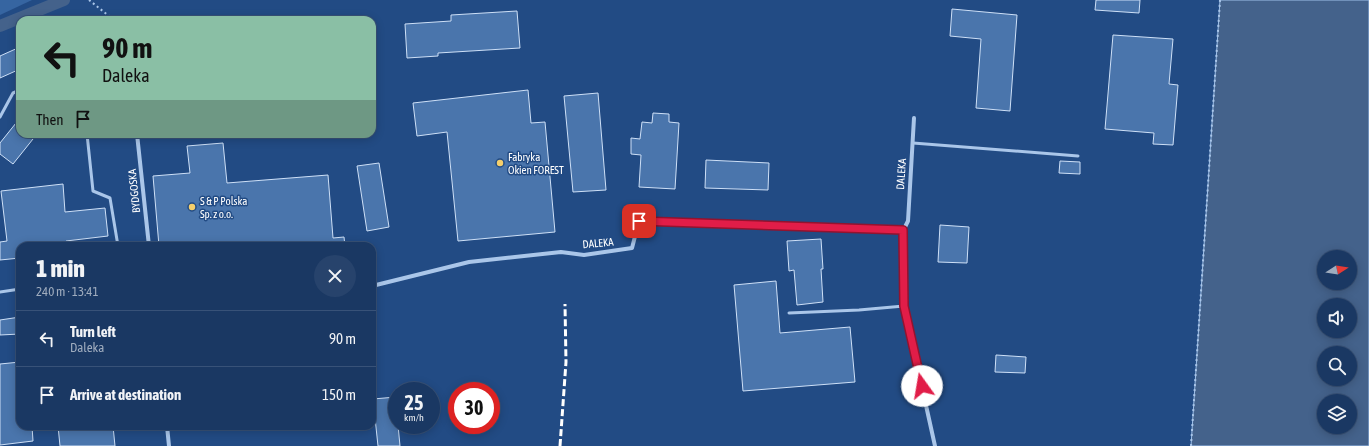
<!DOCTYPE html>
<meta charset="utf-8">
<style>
body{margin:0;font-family:"Asap Condensed",sans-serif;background:#27436c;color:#f1f3f6;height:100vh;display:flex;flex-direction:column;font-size:15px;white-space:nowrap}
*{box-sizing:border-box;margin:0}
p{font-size:13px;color:#9facbe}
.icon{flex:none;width:22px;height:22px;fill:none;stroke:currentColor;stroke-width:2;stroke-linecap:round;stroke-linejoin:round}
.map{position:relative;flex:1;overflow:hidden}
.sheet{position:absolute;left:16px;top:242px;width:360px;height:188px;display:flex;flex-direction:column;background:#1a3863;border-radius:12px;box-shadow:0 2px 10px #0003,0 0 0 1px #385278}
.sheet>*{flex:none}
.top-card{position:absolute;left:16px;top:16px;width:360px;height:122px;border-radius:12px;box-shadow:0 2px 10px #0003,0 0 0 1px #385278;background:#8abfa5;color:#111;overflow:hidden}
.needle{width:26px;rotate:78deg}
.controls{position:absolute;left:1317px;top:250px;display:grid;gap:8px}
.controls a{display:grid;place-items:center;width:40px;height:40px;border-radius:50%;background:#1a3863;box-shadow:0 2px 10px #0003,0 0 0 1px #385278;font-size:20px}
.speed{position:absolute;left:388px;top:382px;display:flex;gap:8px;font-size:20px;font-weight:700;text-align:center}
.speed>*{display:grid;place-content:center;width:52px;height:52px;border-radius:50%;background:#1a3863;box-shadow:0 2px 10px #0003,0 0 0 1px #385278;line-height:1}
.speed small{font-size:10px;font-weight:400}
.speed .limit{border:6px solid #d22;background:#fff;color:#111}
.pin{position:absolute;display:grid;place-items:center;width:34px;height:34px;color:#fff;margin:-17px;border-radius:8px;box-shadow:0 2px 6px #0006}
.me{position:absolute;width:44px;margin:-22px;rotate:347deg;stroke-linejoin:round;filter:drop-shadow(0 0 3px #0008)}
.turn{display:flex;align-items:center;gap:14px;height:84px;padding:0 20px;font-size:18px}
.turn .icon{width:52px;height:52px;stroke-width:2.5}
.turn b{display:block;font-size:28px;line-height:34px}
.then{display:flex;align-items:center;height:38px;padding:0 20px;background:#0003;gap:8px;font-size:15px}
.round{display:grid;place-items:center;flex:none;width:42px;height:42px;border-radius:21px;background:#27436c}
.headline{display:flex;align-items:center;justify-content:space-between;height:68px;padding:0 20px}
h1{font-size:24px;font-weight:800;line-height:30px}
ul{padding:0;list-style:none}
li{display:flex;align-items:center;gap:12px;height:56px;padding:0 20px;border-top:1px solid #385278}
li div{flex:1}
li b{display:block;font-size:15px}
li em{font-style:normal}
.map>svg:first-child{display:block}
.green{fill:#3665a1}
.water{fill:#44628b;stroke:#9ec0ea;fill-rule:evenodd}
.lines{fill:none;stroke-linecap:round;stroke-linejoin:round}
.canal{stroke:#44628b;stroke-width:12}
.building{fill:#4a75ac;stroke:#cee0f7}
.path{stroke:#aac6e9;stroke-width:2;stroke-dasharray:2 3;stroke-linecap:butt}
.lane{stroke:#aac6e9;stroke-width:3}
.street{stroke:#aac6e9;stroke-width:4}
.rail{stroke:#fff;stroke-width:3;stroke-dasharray:7 3;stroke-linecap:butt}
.route-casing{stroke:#92132f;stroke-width:10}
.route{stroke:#e11d48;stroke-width:7}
.poi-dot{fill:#f5cf6c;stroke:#224b84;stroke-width:1.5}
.labels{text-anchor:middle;stroke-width:3;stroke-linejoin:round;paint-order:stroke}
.poi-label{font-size:11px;fill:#fff;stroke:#224b84;text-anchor:start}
.street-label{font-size:11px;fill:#fff;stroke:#224b84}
</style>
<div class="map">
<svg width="1369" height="446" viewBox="0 0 1369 446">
<rect width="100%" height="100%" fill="#224b84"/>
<path class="green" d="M 0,0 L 32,0 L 0,15 Z"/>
<path class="water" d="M 1220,0 L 1369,0 L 1369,446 L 1191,446 ZM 1324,257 L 1350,257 L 1350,283 L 1324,283 ZM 1324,305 L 1350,305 L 1350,331 L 1324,331 ZM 1324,353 L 1350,353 L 1350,379 L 1324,379 ZM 1324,401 L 1350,401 L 1350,427 L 1324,427 Z"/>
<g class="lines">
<path class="canal" d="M 0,26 L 64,0"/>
</g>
<g class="building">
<path d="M 1096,0 L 1140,0 L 1139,13 L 1095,10 Z"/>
<path d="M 952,9 L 1017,15 L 1010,111 L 976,108 L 981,39 L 950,36 Z"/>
<path d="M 517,11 L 520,48 L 438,53 L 438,56 L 407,58 L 405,24 L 451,21 L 451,15 Z"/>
<path d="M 1113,35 L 1173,39 L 1169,84 L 1178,85 L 1173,145 L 1153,144 L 1154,133 L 1105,129 Z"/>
<path d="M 20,47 L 20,69 L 0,78 L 0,56 Z"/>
<path d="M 528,90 L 531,123 L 545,122 L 555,232 L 458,241 L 447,132 L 417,136 L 413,103 Z"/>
<path d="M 598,93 L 606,190 L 573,192 L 564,96 Z"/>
<path d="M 653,113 L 669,114 L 669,122 L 679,123 L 675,189 L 639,187 L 641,155 L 631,154 L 631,138 L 640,139 L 642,122 L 652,123 Z"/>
<path d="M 20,118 L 20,134 L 37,134 L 13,164 L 0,154 L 0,143 Z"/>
<path d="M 223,143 L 227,183 L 328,175 L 333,238 L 344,237 L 345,246 L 159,246 L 153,176 L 190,173 L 187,146 Z"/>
<path d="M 706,160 L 769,163 L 768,190 L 705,188 Z"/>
<path d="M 1060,161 L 1080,162 L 1080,174 L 1059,173 Z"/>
<path d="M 379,163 L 389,227 L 367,231 L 357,166 Z"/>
<path d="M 63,184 L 65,212 L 105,208 L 108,236 L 66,241 L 67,246 L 20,246 L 20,258 L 0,260 L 0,242 L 7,241 L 1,191 Z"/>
<path d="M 940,225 L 969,227 L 967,263 L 938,262 Z"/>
<path d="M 821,239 L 823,269 L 821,269 L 823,302 L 797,305 L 794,270 L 789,271 L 787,241 Z"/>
<path d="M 776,281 L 780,333 L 850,327 L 855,382 L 743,391 L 734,285 Z"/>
<path d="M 20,317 L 20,334 L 0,335 L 0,320 Z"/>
<path d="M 996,355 L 1026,357 L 1025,373 L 995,372 Z"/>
<path d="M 20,362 L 20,426 L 32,426 L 33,441 L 0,445 L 0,364 Z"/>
<path d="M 396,397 L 397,425 L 398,425 L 400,446 L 378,446 L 373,399 Z"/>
<path d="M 58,426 L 113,426 L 115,446 L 60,446 Z"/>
</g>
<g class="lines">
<g class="path">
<path d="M 89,0 L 114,20"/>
<path d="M 1191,446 L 1220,0"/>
</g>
<g class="lane">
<path d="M 0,117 L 13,93 L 20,90"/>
<path d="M 87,134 L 93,191 L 110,198 L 118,246"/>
<path d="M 913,143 L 1078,156"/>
<path d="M 0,292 L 20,289"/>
<path d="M 789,313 L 859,310 L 904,306"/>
</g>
<g class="street">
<path d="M 137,134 L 149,246"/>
<path d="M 903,231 L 904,306 L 935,446"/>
<path d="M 372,286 L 469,262 L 561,252 L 584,255 L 632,248 L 639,221 L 903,231 L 908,221 L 914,118"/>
<path d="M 167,426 L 169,446"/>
</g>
<path class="rail" d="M 560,446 L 566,362 L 565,304"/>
</g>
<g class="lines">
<defs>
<path id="route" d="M 639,221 L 903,230 L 904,306 L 922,386"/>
</defs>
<use href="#route" class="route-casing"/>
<use href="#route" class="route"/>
</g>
<g class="poi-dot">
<circle cx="500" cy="163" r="4"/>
<circle cx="192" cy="207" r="4"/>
</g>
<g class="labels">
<g class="poi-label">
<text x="508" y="161">Fabryka<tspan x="508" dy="13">Okien FOREST</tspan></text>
<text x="200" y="205">S &amp; P Polska<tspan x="200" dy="13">Sp. z o.o.</tspan></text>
</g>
<g class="street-label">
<text transform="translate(901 174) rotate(-86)" y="4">DALEKA</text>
<text transform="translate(134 191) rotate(-96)" y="4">BYDGOSKA</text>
<text transform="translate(598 243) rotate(-5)" y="4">DALEKA</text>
</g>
</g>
</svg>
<div class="controls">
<a><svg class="needle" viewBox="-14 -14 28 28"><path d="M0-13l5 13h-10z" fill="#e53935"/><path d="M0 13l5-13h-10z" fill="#9facbe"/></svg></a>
<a><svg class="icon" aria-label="sound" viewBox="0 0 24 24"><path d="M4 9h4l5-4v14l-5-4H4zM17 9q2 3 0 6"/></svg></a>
<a><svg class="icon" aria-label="search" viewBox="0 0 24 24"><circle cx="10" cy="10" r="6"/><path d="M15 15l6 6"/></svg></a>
<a><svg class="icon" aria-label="layers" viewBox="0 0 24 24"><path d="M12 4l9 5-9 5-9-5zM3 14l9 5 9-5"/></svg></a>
</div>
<div class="speed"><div>25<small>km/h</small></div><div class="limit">30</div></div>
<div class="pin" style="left:639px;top:221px;background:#d93025"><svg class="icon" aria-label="arrive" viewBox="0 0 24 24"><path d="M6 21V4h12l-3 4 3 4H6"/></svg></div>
<svg class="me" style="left:922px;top:386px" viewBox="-20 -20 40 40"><circle r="19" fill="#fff"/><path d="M0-13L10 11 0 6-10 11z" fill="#e11d48"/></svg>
<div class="top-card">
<div class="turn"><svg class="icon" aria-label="left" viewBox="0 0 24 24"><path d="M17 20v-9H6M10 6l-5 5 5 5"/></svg><div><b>90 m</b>Daleka</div></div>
<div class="then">Then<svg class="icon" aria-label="arrive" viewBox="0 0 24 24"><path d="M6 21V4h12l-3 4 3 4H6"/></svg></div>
</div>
<section class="sheet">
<div class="headline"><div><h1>1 min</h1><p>240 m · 13:41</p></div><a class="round"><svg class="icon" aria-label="close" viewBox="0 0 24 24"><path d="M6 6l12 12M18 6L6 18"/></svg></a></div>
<ul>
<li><svg class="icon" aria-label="left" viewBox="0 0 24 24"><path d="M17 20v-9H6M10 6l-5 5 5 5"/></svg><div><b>Turn left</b><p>Daleka</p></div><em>90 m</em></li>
<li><svg class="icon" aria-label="arrive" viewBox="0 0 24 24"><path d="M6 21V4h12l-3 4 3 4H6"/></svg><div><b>Arrive at destination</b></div><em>150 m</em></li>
</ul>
</section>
</div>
